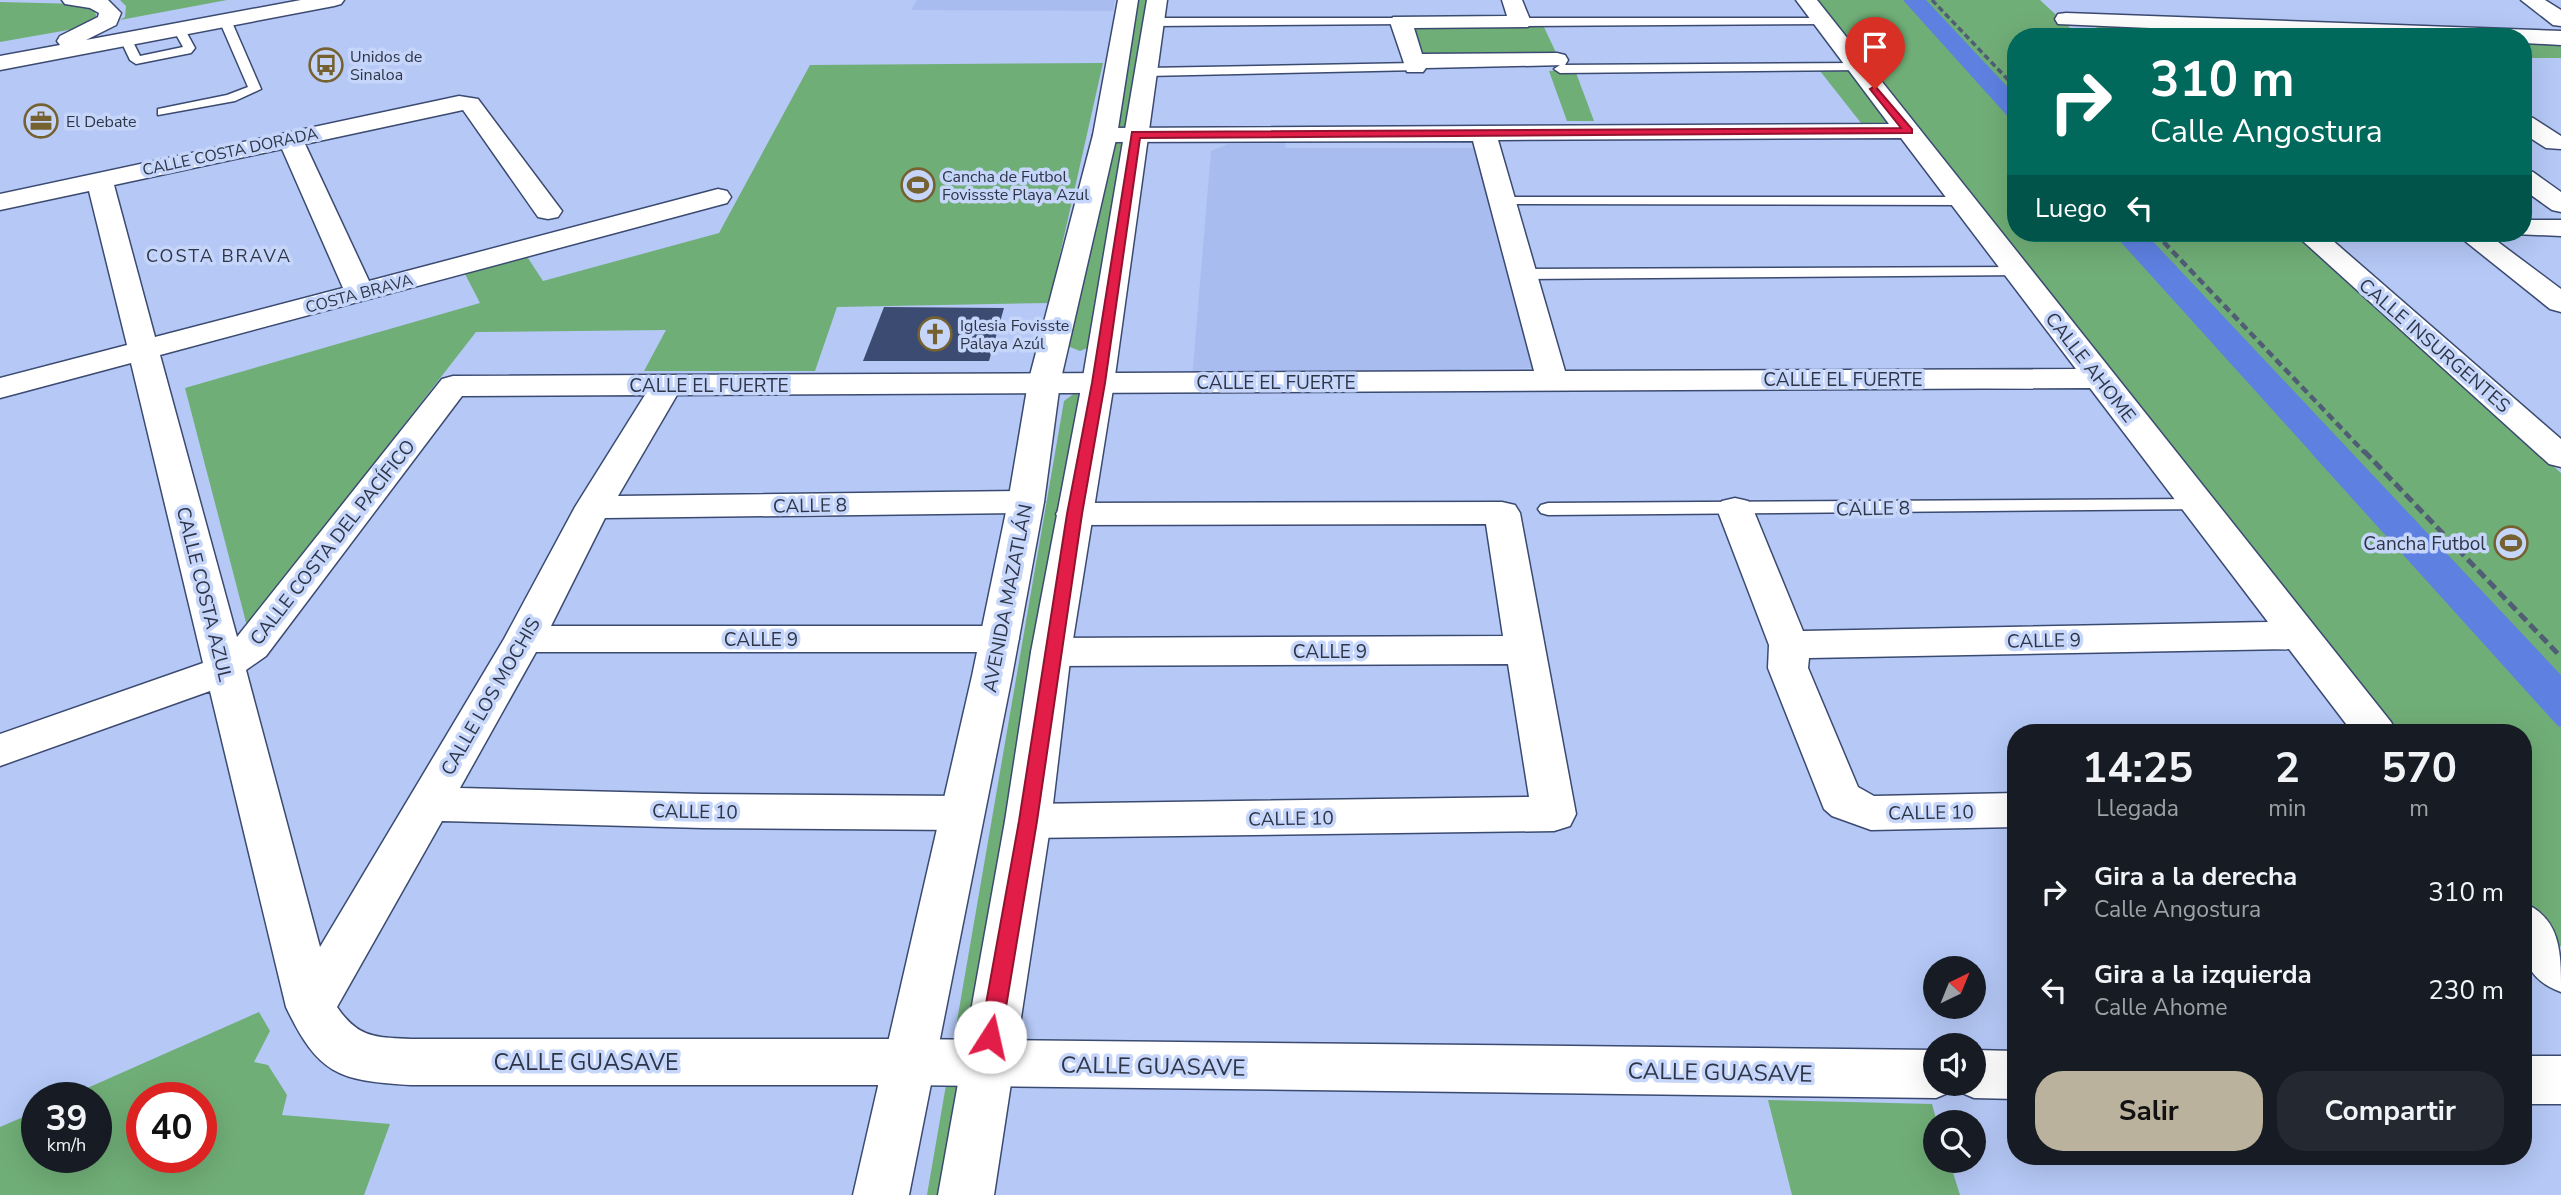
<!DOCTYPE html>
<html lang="es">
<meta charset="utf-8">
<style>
body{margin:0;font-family:"Nunito Sans",sans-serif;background:#242831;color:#f1f3f6;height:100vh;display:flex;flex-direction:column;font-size:26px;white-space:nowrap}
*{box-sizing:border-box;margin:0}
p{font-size:23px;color:#9ea1a6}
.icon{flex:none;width:38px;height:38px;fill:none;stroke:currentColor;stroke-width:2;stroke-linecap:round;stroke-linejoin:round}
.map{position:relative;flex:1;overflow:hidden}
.sheet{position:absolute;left:2007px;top:724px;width:525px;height:441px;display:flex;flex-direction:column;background:#171b24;border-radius:28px;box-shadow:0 7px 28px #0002}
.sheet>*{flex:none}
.guide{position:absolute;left:2007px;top:28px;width:525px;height:214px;border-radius:28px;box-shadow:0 7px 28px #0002;background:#00695c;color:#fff;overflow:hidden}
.needle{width:46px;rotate:43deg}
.tools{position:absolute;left:1923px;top:956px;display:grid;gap:14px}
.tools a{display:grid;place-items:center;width:63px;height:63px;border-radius:50%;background:#171b24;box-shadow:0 7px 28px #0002;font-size:35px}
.speed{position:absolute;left:21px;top:1082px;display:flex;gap:14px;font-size:35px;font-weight:700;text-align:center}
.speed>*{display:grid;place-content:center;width:91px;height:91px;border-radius:50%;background:#171b24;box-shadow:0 7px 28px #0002;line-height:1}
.speed small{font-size:18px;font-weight:400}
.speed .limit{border:10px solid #d22;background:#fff;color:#111}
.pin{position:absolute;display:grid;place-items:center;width:60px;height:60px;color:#fff;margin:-72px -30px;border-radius:50% 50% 50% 0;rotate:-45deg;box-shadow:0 0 7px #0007}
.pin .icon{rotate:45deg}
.me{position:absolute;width:77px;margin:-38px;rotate:10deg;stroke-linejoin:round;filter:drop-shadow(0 0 5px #0008)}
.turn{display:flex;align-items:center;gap:24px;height:147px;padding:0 28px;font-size:32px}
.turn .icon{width:91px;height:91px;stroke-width:2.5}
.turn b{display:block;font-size:49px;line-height:60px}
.then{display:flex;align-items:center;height:66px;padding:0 28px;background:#0003;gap:14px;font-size:26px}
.eta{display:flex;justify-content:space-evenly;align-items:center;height:119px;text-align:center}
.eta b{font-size:42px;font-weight:700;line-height:49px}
.cta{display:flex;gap:14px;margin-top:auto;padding:14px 28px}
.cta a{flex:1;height:80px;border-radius:28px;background:#bab29d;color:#111;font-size:28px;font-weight:700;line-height:80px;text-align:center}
.cta a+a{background:#242831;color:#f1f3f6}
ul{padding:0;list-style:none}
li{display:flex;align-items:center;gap:21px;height:98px;padding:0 28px}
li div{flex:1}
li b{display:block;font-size:26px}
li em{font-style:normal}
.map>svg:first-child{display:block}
.built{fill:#a8bcf0}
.green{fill:#70ae77;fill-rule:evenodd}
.water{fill:#5e80e1}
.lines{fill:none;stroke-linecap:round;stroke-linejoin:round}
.stream-far2{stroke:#5e80e1;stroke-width:6}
.stream-far1{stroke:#5e80e1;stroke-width:8}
.stream{stroke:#5e80e1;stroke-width:10}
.building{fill:#3c4b72}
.lane-casing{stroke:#3b4a70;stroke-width:3}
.street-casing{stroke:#3b4a70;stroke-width:3}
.secondary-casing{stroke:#3b4a70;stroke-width:3}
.primary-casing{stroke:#3b4a70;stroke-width:3}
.lane{fill:#fff;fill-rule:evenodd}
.street{fill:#fff;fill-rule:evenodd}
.secondary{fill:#fff;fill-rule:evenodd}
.primary{fill:#fff;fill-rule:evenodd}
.rail-far2{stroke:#515c75;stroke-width:3.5;stroke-dasharray:6 3.5;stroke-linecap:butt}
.rail-far1{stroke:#515c75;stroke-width:4.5;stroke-dasharray:8 4.5;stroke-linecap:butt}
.rail{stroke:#515c75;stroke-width:5;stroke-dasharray:10 5;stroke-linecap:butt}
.route{fill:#e11d48;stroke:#92132f;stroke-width:2}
.labels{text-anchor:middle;stroke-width:7;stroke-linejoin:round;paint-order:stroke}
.far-poi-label{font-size:16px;fill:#2e3547;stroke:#c6d5fa;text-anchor:start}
.far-street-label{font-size:16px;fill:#2e3547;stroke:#c6d5fa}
.far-neighbourhood-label{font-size:18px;letter-spacing:2px;fill:#2e3547;stroke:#c6d5fa}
.street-label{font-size:19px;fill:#2e3547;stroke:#c6d5fa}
.poi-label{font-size:19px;fill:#2e3547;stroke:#c6d5fa;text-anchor:end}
.near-street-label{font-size:23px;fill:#2e3547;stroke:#c6d5fa}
</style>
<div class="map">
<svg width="2561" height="1195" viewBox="0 0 2561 1195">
<rect width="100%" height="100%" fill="#b5c8f6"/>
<g class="built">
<path d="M 917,0 L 1115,0 L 1113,11 L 911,10 Z"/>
<path d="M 1285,143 L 1286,148 L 1481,148 L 1539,368 L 1462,369 L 1462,375 L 1192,379 L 1211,151 L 1228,144 Z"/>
</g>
<g class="green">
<path d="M 120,0 L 227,0 L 120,20 L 125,17 L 126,6 Z"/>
<path d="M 1129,0 L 1150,0 L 1095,345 L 1080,351 L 1065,345 Z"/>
<path d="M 1816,0 L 2040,0 L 2080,37 L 2016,37 L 2016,233 L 2296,233 L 2561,473 L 2561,947 L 2524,901 L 2524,733 L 2386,733 L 2199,505 Z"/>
<path d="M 0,2 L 81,4 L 93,7 L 97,18 L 85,27 L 0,42 Z"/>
<path d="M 1543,25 L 1559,59 L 1417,60 L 1409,26 Z"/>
<path d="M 2095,26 L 2358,37 L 2107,37 Z"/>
<path d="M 2524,44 L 2561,45 L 2561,58 L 2524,58 Z"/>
<path d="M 1103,63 L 1049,303 L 837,307 L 815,371 L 644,371 L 666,330 L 476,332 L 247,626 L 185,388 L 480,303 L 464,272 L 526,255 L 543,281 L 719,233 L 810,65 Z"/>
<path d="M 1575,70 L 1594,121 L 1567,121 L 1549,71 Z"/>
<path d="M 1859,70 L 1900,123 L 1861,123 L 1820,71 Z"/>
<path d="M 1076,392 L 1081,400 L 954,1195 L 927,1195 L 1064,401 Z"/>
<path d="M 259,1012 L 270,1031 L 254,1062 L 268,1065 L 287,1095 L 282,1115 L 390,1124 L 364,1195 L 0,1195 L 0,1127 L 37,1111 L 37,1157 L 96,1157 L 96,1097 L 67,1097 ZM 142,1097 L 201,1097 L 201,1157 L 142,1157 Z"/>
<path d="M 1768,1100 L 1932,1104 L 1937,1122 L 1936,1160 L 1949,1160 L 1960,1195 L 1792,1195 Z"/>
</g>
<g class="water">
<path d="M 1907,0 L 1926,0 L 2016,96 L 2016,120 Z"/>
<path d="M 2118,233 L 2145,233 L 2561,675 L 2561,722 Z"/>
</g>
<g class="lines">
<path class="stream-far2" d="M 1907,0 L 2016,121"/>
<path class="stream-far1" d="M 2118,233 L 2317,453"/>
<path class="stream" d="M 2316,451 L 2561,722"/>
</g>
<path class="building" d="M 884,307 L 1004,308 L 989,361 L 863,361 Z"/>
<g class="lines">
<defs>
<g id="lane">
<path d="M 225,17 L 231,20 L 261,89 L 235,101 L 158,115 L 158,109 L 227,95 L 248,87 L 219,20 Z"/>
<path d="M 1401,18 L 1405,20 L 1405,24 L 1153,26 L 1147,22 L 1153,18 Z"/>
<path d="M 1823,18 L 1827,20 L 1827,24 L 1520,26 L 1514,22 L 1520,18 Z"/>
<path d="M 179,25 L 183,26 L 195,48 L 191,53 L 136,64 L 130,60 L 120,39 L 130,36 L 140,56 L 183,47 L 173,29 Z"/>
<path d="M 1415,63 L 1421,67 L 1419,70 L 1147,76 L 1141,72 L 1147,68 Z"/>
<path d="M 1859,63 L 1863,64 L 1863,70 L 1560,73 L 1554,69 L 1560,65 Z"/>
<path d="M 1503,197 L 1962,197 L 1969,201 L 1962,205 L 1498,204 L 1496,201 Z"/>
<path d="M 2018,267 L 2026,272 L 2024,275 L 1522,279 L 1514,274 L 1522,269 Z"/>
<path d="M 2199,499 L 2206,501 L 2209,505 L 2206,509 L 1548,515 L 1541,513 L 1538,509 L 1541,505 L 1548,503 Z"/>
</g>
<g id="street">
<path d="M 1502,0 L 1522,0 L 1531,22 L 1528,27 L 1414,28 L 1422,54 L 1557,53 L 1565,55 L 1568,60 L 1565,65 L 1426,68 L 1423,72 L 1407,72 L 1390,22 L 1393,17 L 1507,16 Z"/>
<path d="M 1796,0 L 1817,0 L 2391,722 L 2397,733 L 2353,733 L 2289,649 L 1809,658 L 1808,668 L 1858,787 L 1874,796 L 2016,793 L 2016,827 L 1871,830 L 1832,816 L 1824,809 L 1768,668 L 1769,645 L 1717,509 L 1722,501 L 1735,498 L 1748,501 L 1753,509 L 1803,631 L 2268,622 L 2090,388 L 677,395 L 618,496 L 1026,491 L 1039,494 L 1044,502 L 1039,510 L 1026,513 L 605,518 L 551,626 L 999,626 L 1013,629 L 1019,639 L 1013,649 L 999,652 L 536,652 L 460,788 L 703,794 L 961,796 L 977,801 L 983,813 L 977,825 L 961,830 L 703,828 L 442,821 L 337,1007 C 359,1039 376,1037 411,1039 L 907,1039 L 1936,1050 L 1936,1083 L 1974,1083 L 1974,1050 L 2016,1051 L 2016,1099 L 1974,1098 L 1955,1090 L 1936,1098 L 907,1085 L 411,1085 C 338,1081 318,1074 286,1007 L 210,691 L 0,766 L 0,734 L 203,663 L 131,363 L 0,398 L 0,378 L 127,345 L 89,191 L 0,210 L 0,194 L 459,96 L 478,99 L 562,211 L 558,217 L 548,219 L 538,217 L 463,110 L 305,144 L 369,281 L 718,189 L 727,191 L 731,197 L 727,203 L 160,355 L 237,637 L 442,379 L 453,376 L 1534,371 L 1473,141 L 1105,142 L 1096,140 L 1093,135 L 1096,130 L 1105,128 L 1889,124 ZM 1901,138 L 2076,369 L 1565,371 L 1498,140 ZM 282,149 L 343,288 L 155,337 L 114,185 ZM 645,395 L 575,507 L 504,639 L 320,947 L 246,670 L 266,656 L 462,396 Z"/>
<path d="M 2066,13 L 2561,31 L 2561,45 L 2524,43 L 2524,37 L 2359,37 L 2058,24 L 2055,19 L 2058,14 Z"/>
<path d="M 2524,116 L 2533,118 L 2561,136 L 2561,149 L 2546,148 L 2524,134 Z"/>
<path d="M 2524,170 L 2533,172 L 2561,192 L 2561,212 L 2552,210 L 2524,190 Z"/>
<path d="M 2524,220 L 2561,220 L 2561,236 L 2514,234 L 2524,233 Z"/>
<path d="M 2294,233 L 2324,233 L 2561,439 L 2561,467 L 2549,464 Z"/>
<path d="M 2455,233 L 2486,233 L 2561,289 L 2561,312 L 2550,309 Z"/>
<path d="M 1502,502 L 1515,505 L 1520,513 L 1576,814 L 1570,826 L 1554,831 L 1028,838 L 1012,833 L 1005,821 L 1012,809 L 1028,804 L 1529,797 L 1508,664 L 1051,666 L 1037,662 L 1031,652 L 1037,642 L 1051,638 L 1503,636 L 1486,524 L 1074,525 L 1061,522 L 1056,514 L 1061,506 L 1074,503 Z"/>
<path d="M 2524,903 C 2561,919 2561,952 2561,992 C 2518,977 2520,942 2524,903 Z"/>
<rect x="2524" y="1056" width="37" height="48"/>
</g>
<g id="secondary">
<path d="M 1118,0 L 1138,0 L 1117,135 L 1060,383 L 1044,502 L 1012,676 L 909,1195 L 853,1195 L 972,676 L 1008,502 L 1028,383 L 1093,135 Z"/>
<path d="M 1147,0 L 1167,0 L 1114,383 L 1071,652 L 1051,821 L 994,1195 L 938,1195 L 1005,821 L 1031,652 L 1082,383 Z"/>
<path d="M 2521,0 L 2545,0 L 2561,10 L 2561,26 L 2553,25 Z"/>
</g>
<path id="primary" d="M 62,0 L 108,0 L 121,13 L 116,25 L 86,40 L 301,0 L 344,0 L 341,4 L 334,6 L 0,70 L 0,56 L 60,45 L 57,41 L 60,36 L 98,17 L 99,13 L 90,8 L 65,4 Z"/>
</defs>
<use href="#lane" class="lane-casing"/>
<use href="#street" class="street-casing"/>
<use href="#secondary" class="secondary-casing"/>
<use href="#primary" class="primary-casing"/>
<use href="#lane" class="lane"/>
<use href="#street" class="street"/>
<use href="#secondary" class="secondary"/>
<use href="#primary" class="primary"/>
<path class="rail-far2" d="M 1932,0 L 2016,88"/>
<path class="rail-far1" d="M 2155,233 L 2365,453"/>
<path class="rail" d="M 2364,451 L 2561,657"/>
</g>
<path class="route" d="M 1875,86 L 1912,129 L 1912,133 L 1140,138 L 1105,383 L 1082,514 L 1037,821 L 1001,1037 L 998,1044 L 990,1046 L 983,1044 L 980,1037 L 1019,821 L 1067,514 L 1092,383 L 1132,132 L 1901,128 L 1870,89 Z"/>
<defs>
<symbol id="bus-ring" viewBox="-11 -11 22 22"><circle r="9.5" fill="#c6d5fa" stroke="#766231" stroke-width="1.5"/><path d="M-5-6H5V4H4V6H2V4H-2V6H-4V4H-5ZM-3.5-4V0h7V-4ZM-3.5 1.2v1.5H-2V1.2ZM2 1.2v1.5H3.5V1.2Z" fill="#766231"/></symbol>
<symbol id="office-ring" viewBox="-11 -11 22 22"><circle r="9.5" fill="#c6d5fa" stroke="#766231" stroke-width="1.5"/><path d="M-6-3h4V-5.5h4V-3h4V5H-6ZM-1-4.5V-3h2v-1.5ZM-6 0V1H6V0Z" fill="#766231"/></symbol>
<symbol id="stadium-ring" viewBox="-11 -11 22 22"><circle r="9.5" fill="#c6d5fa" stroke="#766231" stroke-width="1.5"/><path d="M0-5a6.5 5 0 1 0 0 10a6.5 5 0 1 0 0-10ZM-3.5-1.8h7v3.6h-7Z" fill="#766231"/></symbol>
<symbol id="church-ring" viewBox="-11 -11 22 22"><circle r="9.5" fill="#c6d5fa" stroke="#766231" stroke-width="1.5"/><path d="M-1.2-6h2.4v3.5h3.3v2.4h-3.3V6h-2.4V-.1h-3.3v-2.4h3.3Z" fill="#766231"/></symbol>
</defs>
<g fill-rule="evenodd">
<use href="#bus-ring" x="307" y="46" width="38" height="38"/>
<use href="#office-ring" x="22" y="102" width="38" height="38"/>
<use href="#stadium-ring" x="899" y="166" width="38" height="38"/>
<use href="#church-ring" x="916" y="315" width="38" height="38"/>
<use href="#stadium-ring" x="2492" y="524" width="38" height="38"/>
</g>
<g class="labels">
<g class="far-poi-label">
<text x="350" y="62">Unidos de<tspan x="350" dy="18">Sinaloa</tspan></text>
<text x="66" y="127">El Debate</text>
<text x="942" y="182">Cancha de Futbol<tspan x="942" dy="18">Fovissste Playa Azul</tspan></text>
<text x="960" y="331">Iglesia Fovisste<tspan x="960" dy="18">Palaya Azúl</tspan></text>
</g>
<g class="far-street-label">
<text transform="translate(230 151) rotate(-12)" y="6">CALLE COSTA DORADA</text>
<text transform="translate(359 293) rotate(-15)" y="6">COSTA BRAVA</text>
</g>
<g class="far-neighbourhood-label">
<text x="219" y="262">COSTA BRAVA</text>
</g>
<g class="street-label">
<text transform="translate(2435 345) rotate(41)" y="7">CALLE INSURGENTES</text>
<text transform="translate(2091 367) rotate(52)" y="7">CALLE AHOME</text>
<text x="1843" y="386">CALLE EL FUERTE</text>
<text x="1276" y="389">CALLE EL FUERTE</text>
<text x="709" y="392">CALLE EL FUERTE</text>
<text transform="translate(810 505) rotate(-1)" y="7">CALLE 8</text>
<text transform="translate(1873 508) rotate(-1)" y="7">CALLE 8</text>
<text transform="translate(332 542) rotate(-52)" y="7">CALLE COSTA DEL PACÍFICO</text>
<text transform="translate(205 594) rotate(76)" y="7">CALLE COSTA AZUL</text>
<text transform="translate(1007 598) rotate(-79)" y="7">AVENIDA MAZATLÁN</text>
<text x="761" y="646">CALLE 9</text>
<text transform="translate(2044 640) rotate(-1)" y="7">CALLE 9</text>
<text x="1330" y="658">CALLE 9</text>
<text transform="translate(490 696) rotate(-60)" y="7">CALLE LOS MOCHIS</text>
<text transform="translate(695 811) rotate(1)" y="7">CALLE 10</text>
<text transform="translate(1931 812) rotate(-1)" y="7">CALLE 10</text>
<text transform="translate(1291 818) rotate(-1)" y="7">CALLE 10</text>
</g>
<g class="poi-label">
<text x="2486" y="550">Cancha Futbol</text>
</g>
<g class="near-street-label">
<text x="586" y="1070">CALLE GUASAVE</text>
<text transform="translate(1153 1066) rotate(1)" y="8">CALLE GUASAVE</text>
<text transform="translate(1720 1072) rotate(1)" y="8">CALLE GUASAVE</text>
</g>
</g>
</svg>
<div class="tools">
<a><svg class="needle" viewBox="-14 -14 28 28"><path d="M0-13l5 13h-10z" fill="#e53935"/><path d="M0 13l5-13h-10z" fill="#9ea1a6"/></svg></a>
<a><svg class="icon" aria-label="sound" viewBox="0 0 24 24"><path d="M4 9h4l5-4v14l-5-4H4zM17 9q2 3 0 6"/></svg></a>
<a><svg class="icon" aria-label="search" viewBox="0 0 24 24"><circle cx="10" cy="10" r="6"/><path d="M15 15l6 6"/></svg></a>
</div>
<div class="speed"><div>39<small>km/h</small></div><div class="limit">40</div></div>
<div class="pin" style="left:1875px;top:89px;background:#d93025"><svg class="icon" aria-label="arrive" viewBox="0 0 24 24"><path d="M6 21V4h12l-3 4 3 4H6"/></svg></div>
<svg class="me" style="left:990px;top:1037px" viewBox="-20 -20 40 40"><circle r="19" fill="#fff"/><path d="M0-13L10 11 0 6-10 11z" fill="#e11d48"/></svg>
<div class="guide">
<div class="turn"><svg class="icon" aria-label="right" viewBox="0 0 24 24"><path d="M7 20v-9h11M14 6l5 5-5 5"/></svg><div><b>310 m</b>Calle Angostura</div></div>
<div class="then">Luego<svg class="icon" aria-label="left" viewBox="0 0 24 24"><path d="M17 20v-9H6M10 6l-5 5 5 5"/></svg></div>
</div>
<section class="sheet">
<div class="eta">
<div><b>14:25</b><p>Llegada</p></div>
<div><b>2</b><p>min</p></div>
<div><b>570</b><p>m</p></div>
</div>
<ul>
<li><svg class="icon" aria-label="right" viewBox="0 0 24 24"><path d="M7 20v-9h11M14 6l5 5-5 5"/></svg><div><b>Gira a la derecha</b><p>Calle Angostura</p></div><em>310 m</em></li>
<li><svg class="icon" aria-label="left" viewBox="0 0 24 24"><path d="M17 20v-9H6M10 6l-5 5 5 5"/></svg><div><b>Gira a la izquierda</b><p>Calle Ahome</p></div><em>230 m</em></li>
</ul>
<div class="cta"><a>Salir</a><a>Compartir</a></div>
</section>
</div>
